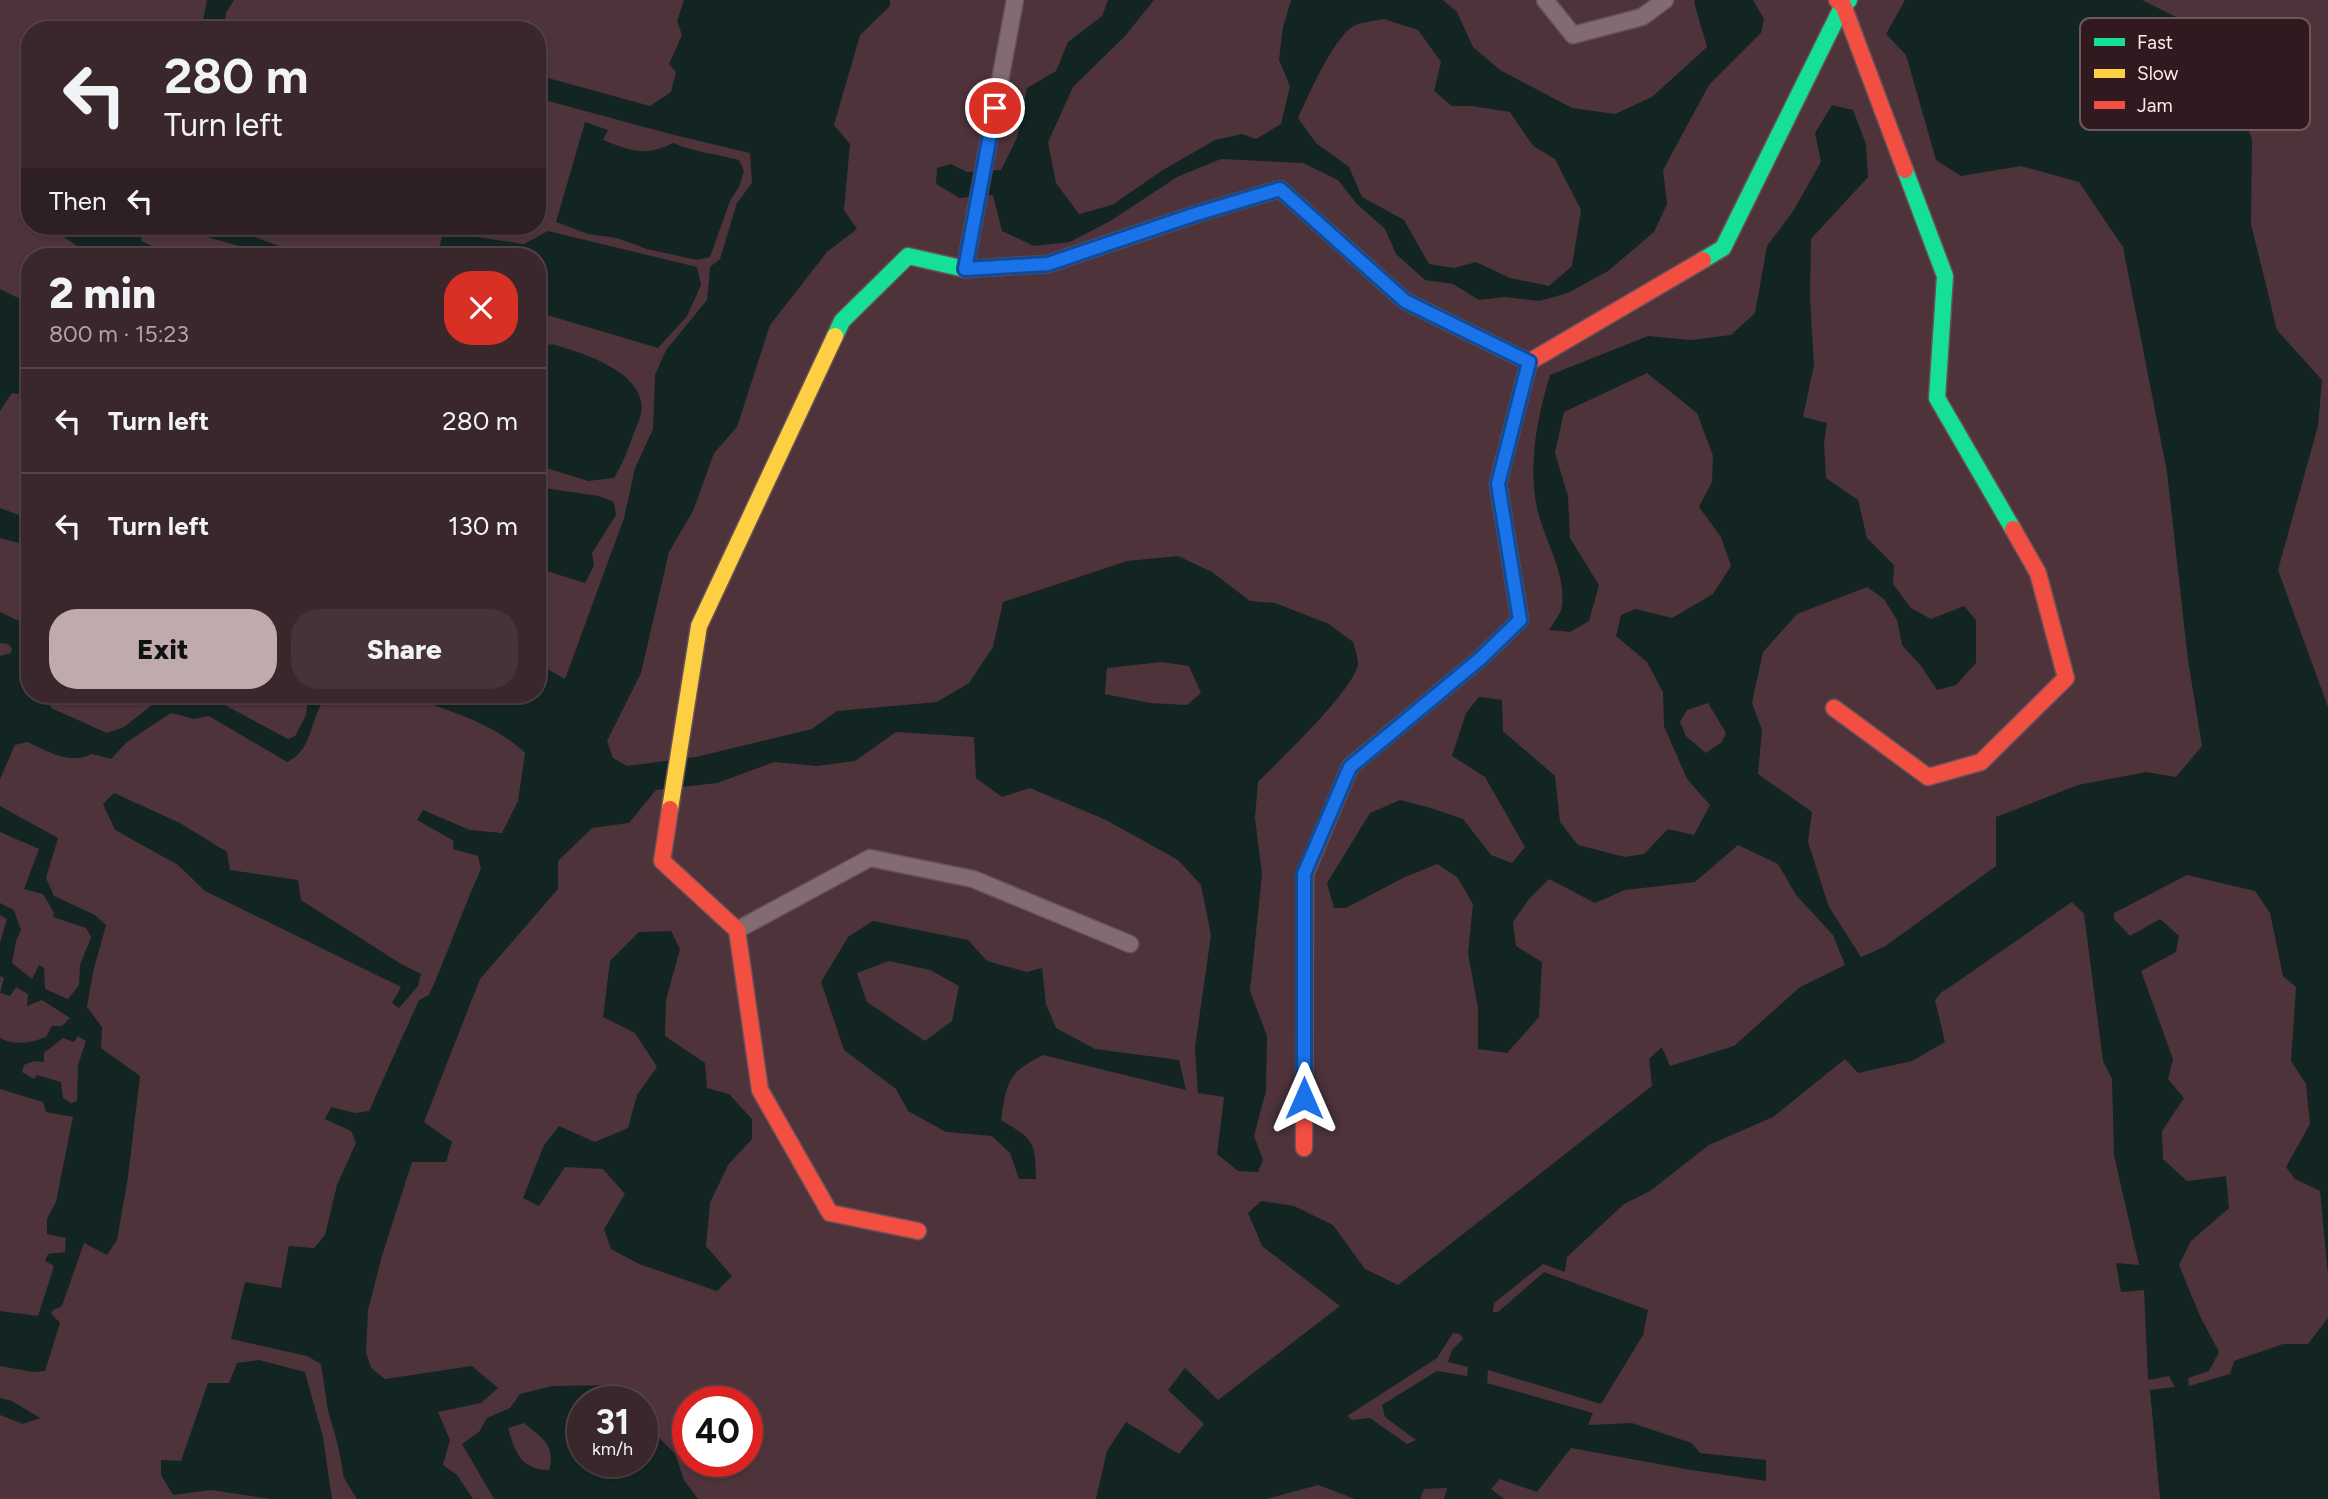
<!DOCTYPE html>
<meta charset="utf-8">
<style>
body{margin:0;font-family:Figtree,sans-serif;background:#453338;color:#f1f3f6;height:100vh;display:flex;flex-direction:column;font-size:26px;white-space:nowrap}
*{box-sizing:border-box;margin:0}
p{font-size:23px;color:#aba5a9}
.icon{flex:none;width:38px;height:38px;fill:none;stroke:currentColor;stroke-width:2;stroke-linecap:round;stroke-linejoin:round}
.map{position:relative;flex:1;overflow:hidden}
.panel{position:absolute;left:21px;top:248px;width:525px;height:455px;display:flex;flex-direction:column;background:#3a272c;border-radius:28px;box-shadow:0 2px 5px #0004,0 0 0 2px #544448}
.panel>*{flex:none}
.banner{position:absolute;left:21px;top:21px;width:525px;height:214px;border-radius:28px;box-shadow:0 2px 5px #0004,0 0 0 2px #544448;background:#3a272c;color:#f1f3f6;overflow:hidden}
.speed{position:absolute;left:567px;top:1386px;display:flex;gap:14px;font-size:35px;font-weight:700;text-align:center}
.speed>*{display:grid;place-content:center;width:91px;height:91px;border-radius:50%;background:#3a272c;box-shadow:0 2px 5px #0004,0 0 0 2px #544448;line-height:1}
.speed small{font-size:18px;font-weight:400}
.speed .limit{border:10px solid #d22;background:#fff;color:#111}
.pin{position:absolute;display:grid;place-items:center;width:60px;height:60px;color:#fff;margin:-30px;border:4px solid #fff;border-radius:50%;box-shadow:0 2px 7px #0007}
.me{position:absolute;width:77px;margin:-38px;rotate:0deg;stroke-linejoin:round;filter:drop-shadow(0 0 5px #0008)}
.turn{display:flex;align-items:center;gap:24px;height:147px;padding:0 28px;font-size:32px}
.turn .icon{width:91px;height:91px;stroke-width:2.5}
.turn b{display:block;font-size:49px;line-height:60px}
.then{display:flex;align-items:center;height:66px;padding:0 28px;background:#0003;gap:14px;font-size:26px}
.round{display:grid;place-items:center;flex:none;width:74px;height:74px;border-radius:28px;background:#453338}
.summary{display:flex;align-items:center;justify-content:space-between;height:119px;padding:0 28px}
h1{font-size:42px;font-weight:800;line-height:52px}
.cta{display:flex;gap:14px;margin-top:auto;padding:14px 28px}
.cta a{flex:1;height:80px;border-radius:28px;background:#bfaaae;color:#111;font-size:28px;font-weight:800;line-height:80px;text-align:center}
.cta a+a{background:#453338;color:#f1f3f6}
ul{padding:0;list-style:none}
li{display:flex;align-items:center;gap:21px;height:105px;padding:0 28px;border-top:2px solid #544448}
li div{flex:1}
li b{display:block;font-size:26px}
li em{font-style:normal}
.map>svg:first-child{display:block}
.water{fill:#122522;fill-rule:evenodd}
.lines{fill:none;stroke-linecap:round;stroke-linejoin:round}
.river{stroke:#122522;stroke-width:24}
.street-casing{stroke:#665257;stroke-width:19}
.fast-casing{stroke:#665257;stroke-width:19}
.slow-casing{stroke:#665257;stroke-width:19}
.jam-casing{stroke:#665257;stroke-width:19}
.street{stroke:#826b71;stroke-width:16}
.fast{stroke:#16e098;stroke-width:16}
.slow{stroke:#ffcf43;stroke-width:16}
.jam{stroke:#f24e42;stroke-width:16}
.route-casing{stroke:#114b97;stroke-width:18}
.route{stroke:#1a73e8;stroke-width:12}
.key{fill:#301a1f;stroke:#6d585c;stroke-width:2}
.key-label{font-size:19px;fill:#fce9ec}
</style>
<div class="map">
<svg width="2328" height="1499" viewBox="0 0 2328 1499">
<rect width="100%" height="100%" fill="#4e343a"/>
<g class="water">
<path d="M 207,0 L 234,0 L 226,13 L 224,30 L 201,30 Z"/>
<path d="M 684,0 L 890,0 L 890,6 L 860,35 L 834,125 L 850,144 L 844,210 L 857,229 L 827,252 L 770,325 L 737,427 L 714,453 L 693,511 L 669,552 L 641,673 L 607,741 L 613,758 L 627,766 L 696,757 L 812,729 L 837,711 L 937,702 L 969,683 L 993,647 L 1003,602 L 1127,561 L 1178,556 L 1212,572 L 1250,601 L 1275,603 L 1329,624 L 1353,642 C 1355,648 1358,658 1358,664 C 1355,689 1278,762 1258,782 L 1255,818 L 1262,874 L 1250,991 L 1267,1036 L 1266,1091 L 1254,1136 L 1263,1160 L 1258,1172 L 1238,1171 L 1217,1154 L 1224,1097 L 1198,1093 L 1195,1047 L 1211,935 L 1201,885 L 1178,860 L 1106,820 L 1030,788 L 1002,797 L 976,778 L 974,737 L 896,732 L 855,761 L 817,766 L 774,762 L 717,783 L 656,790 L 629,823 L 592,828 L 558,861 L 558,889 L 480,979 L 424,1122 L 452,1142 L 446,1162 L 412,1162 L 382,1256 L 368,1310 L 366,1353 L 371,1368 L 385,1379 L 472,1366 L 498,1388 L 481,1403 L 438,1412 L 450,1440 L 443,1465 L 457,1475 L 473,1499 L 357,1499 L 344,1478 L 338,1445 L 328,1411 L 321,1364 L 307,1356 L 231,1339 L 245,1282 L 281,1288 L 289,1246 L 314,1248 L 325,1235 L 337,1185 L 356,1143 L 351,1131 L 325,1119 L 331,1107 L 355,1113 L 369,1111 L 419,1000 L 429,995 C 448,953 462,911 481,869 L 478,856 L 453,849 L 454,841 L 417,820 L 423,810 L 470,830 L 502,833 L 518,801 L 525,753 C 493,722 444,709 402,695 L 537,695 L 537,663 L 565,679 L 624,518 L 635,468 L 653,429 L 655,375 L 666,350 L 707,300 L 710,267 L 720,259 L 737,203 L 752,183 L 750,153 L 674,135 L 537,98 L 537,75 L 650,106 L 671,92 L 676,72 L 669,64 L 682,35 L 677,21 ZM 1162,662 L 1189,666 L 1201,693 L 1187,705 L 1150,703 L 1105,694 L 1107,668 Z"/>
<path d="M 1108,0 L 1154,0 L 1125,36 L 1073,87 L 1048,142 L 1056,183 L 1079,214 L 1112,205 L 1163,170 L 1215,140 L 1242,134 L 1256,139 L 1281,124 L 1290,86 L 1279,60 L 1283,27 L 1291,0 L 1443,0 L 1457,12 L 1473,47 L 1500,70 L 1572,108 L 1615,114 L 1652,97 L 1707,47 L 1694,2 L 1695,0 L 1753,0 L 1764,19 L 1761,33 L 1709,85 L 1663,170 L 1667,204 L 1654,232 L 1608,271 L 1568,293 L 1539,301 L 1505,297 L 1479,300 L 1453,284 L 1425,280 L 1396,254 L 1385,229 L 1357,204 L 1338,180 L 1303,163 L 1221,159 L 1177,177 L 1112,220 L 1070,242 L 1034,246 L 1002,231 L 993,195 L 960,198 L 936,184 L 937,168 L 951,164 L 967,172 L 1001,170 L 1017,138 L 1027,88 L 1056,71 L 1068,42 L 1102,16 ZM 1384,19 L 1418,30 L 1441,62 L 1434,91 L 1452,106 L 1472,106 L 1510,112 L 1533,146 L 1555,159 L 1581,210 L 1572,266 L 1549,286 L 1510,278 L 1476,262 L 1454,268 L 1429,264 L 1404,220 L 1362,197 L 1349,167 L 1316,143 L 1298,118 C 1308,96 1332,41 1352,27 C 1359,22 1375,21 1384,19 Z"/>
<path d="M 1905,0 L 2142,0 L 2176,17 L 2217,56 L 2252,139 L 2251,224 L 2277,330 L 2322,380 L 2318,426 L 2278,570 L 2328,707 L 2328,1275 L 2320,1191 L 2295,1179 L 2286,1167 L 2310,1124 L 2306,1084 L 2291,1061 L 2296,987 L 2283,976 L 2270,913 L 2255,891 L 2187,875 L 2114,913 L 2114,919 L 2130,936 L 2160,919 L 2179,936 L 2176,952 L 2141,971 L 2173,1059 L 2168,1079 L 2184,1098 L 2162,1131 L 2163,1159 L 2187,1181 L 2226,1176 L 2229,1208 L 2191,1241 L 2179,1265 L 2200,1316 L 2219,1352 L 2209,1371 L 2188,1378 L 2189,1386 L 2230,1374 L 2234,1361 L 2283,1344 L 2308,1344 L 2328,1318 L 2328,1499 L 2160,1499 L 2150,1390 L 2175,1387 L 2169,1376 L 2148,1380 L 2144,1290 L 2121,1292 L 2116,1263 L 2139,1265 L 2114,1155 L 2112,1079 L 2103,1061 L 2084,914 L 2069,899 L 2048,894 L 1981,942 L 1935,1000 L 1945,1042 L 1912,1061 L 1858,1073 L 1845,1059 L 1773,1117 L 1709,1145 L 1650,1191 L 1624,1204 L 1567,1257 L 1565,1272 L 1543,1264 L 1494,1303 L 1493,1312 L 1498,1312 L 1544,1272 L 1648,1310 L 1643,1335 L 1601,1404 L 1488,1370 L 1487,1383 L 1593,1413 L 1588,1425 L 1632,1423 L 1692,1443 L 1700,1453 L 1766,1460 L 1766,1481 L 1691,1470 L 1571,1448 L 1537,1492 L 1500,1479 L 1491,1489 L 1504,1499 L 1444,1499 L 1447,1488 L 1424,1489 L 1420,1499 L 1355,1499 L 1318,1485 L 1266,1499 L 1096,1499 L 1107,1451 L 1126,1422 L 1179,1454 L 1204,1424 L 1168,1390 L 1185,1368 L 1218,1400 L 1340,1306 L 1262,1246 L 1248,1213 L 1261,1201 L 1294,1206 L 1333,1225 L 1365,1269 L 1398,1285 L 1652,1086 L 1649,1059 L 1662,1047 L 1670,1066 L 1734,1046 L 1800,987 L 1845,965 L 1833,935 L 1796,895 L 1778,864 L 1738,845 L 1695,882 L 1625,890 L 1595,903 L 1549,879 L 1529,899 L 1513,922 L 1516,946 L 1542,962 L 1539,1017 L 1507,1053 L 1478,1049 L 1478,1008 L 1468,953 L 1473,904 L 1457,877 L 1437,864 L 1403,878 L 1346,908 L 1334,908 L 1327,883 L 1370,813 L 1400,800 L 1431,808 L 1463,819 L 1491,855 L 1512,863 L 1525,847 L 1485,777 L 1452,756 L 1466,713 L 1479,697 L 1502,700 L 1503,731 L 1555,776 L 1560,822 L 1578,845 L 1625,857 L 1644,854 L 1668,829 L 1694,835 L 1710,805 L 1687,779 L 1664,726 L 1663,692 L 1647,662 L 1616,636 L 1621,615 L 1636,609 L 1672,618 L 1713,594 L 1731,566 L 1721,537 L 1699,507 L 1712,482 L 1713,456 L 1697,413 L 1647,373 L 1564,412 L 1555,453 L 1568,496 L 1570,538 L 1599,585 L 1589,621 L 1570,632 L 1549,630 C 1553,623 1561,614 1562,606 C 1566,572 1544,540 1537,508 C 1528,462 1537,419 1550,375 L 1648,336 L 1691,340 L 1731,335 L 1755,313 L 1767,246 L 1792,213 L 1821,162 L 1815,133 L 1832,105 L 1853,110 L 1866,144 L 1868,177 L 1811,239 L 1810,298 L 1814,365 L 1803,417 L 1827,423 L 1824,443 L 1826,478 L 1858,500 L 1867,538 L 1894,565 L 1893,584 L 1911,608 L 1931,619 L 1964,606 L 1976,620 L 1976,663 L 1956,685 L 1937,690 L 1921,666 L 1902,645 L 1897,620 L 1884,599 L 1867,587 L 1797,614 L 1763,652 L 1752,703 L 1762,730 L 1758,774 L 1812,812 L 1808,842 L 1829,907 L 1861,957 L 1884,947 L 1996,866 L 1996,817 L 2078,785 L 2146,772 L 2176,777 L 2202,746 L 2188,660 L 2167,472 L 2123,247 L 2079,182 L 2021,166 L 1961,176 L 1936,160 L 1906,55 L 1886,34 ZM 1708,703 L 1726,733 L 1722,742 L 1706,753 L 1686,736 L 1680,722 L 1687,710 ZM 1453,1333 L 1460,1334 L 1463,1339 L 1452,1350 L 1448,1362 L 1468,1367 L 1467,1376 L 1437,1371 L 1382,1405 L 1385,1417 L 1416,1440 L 1407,1444 L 1370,1418 L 1352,1420 L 1347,1416 L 1437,1358 Z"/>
<path d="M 585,122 L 608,130 L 603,140 C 631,151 645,157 673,143 C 694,152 716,154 739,160 L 744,171 L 739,187 L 730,201 L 710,257 L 697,260 L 647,249 L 617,238 L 588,234 L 556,222 Z"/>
<path d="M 57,226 L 150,226 L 145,226 L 141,241 L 176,257 L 92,257 L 64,237 Z"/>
<path d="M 168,226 L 234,226 L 241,232 L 296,252 L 324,257 L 278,257 Z"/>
<path d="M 548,231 L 697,267 L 701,285 L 687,316 L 658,348 L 537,312 L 537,257 L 436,257 L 444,232 L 524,244 Z"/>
<path d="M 0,289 L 30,304 L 30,396 L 12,393 L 0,411 Z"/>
<path d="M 552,344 C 579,352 634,368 641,401 C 644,414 636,426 632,438 C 627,452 622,465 614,478 L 588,481 L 537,465 L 537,355 L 539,348 Z"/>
<path d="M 537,487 L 599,496 L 614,502 L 616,515 L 592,553 L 594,566 L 585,583 L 537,568 Z"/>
<path d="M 0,508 L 30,519 L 30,546 L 0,538 Z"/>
<path d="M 0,612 L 25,624 L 30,616 L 30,695 L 48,695 L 51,708 L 107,733 L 124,727 L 156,702 L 157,696 L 153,695 L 206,695 L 288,739 L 295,736 L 306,715 L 308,695 L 364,695 L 329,695 C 308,714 316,749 287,762 L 209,716 L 194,719 L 171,713 L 127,742 L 111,759 L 92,754 C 68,765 50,752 27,742 L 15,745 L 0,779 L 0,656 L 11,653 L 12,649 L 8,644 L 0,643 Z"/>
<path d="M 114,793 L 180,823 L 227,852 L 230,870 L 298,880 L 301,900 L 401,964 L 421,974 L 418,986 L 399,1008 L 392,1003 L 401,987 L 205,891 L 178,865 L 115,830 L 103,804 Z"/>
<path d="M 0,806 L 58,838 L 46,878 L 54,896 L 95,915 L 106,925 L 93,972 L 87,1007 L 102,1027 L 101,1048 L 140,1076 L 128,1177 L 117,1240 L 107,1255 L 84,1243 L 62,1306 L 53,1310 L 51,1313 L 60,1323 L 45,1371 L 33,1372 L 0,1366 L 0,1311 L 38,1316 L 54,1266 L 45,1261 L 48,1254 L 65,1252 L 66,1238 L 47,1234 L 47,1219 L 56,1202 L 73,1117 L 46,1112 L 43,1102 L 0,1089 L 0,1038 C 15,1046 31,1043 46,1037 L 52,1026 L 62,1026 L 70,1018 L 42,1000 L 27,1006 L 28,994 L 16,987 L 10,996 L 0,993 L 4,978 L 0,976 L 0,943 L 7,919 L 0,915 L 0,903 L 14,910 L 21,930 L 16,941 L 12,963 L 32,979 L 39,965 L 44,968 L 45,989 L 68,999 L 79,985 L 80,965 L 91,937 L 86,928 L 53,917 L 54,913 L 43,894 L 24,889 L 39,849 L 0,832 ZM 78,1036 L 86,1041 L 78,1065 L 77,1101 L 71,1103 L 63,1098 L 61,1082 L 37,1075 L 34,1079 L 22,1072 L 24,1065 L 34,1061 L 44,1062 L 44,1053 L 63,1038 L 74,1042 Z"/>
<path d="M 873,921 L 968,940 L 987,961 L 1027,972 L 1042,968 L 1046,1004 L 1056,1028 L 1095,1049 L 1179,1060 L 1186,1090 L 1043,1055 C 1007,1073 1007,1082 1001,1120 C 1033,1139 1036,1141 1036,1179 L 1019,1179 L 1010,1153 L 992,1136 L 946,1132 L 908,1111 L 896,1089 L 844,1050 L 821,982 L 848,937 ZM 889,961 L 930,970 L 959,986 L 952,1021 L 925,1041 L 867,1002 L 857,973 Z"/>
<path d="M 671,931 L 680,949 L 666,1000 L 665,1036 L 705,1063 L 707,1088 L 729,1094 L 752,1119 L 752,1139 L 728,1165 L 710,1203 L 706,1246 L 732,1276 L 717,1291 L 639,1264 L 611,1249 L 604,1229 L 625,1194 L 603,1169 L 565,1167 L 539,1206 L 523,1198 L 544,1145 L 559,1126 L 595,1142 L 628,1128 L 637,1095 L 657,1067 L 635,1033 L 603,1017 L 610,961 L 639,932 Z"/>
<path d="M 259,1360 L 305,1372 L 323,1437 L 332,1499 L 271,1499 L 211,1490 L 173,1495 L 161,1475 L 161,1460 L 181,1461 L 208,1383 L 229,1383 L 237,1363 Z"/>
<path d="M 617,1385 L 631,1392 L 636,1402 L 583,1402 L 583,1461 L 642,1461 L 642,1416 L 646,1424 L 675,1454 L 684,1480 L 698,1499 L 494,1499 L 462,1444 L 479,1432 L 487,1418 L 510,1408 L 520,1394 L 552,1386 ZM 524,1423 C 542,1438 556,1445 549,1470 C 521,1470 515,1452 508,1428 Z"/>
<path d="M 0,1398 L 12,1401 L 40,1418 L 23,1424 L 0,1415 Z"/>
</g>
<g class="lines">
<path class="river" d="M 1939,980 L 2084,879"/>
<defs>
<g id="street">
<path d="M 1545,0 L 1573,35 L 1642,17 L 1665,0"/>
<path d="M 965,269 L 1015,0"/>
<path d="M 737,930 L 870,858 L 973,879 L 1130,944"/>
</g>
<g id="fast">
<path d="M 1905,170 L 1945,276 L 1937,398 L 2013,529"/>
<path d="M 1703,260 L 1723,248 L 1843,5 L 1849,0"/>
<path d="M 835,336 L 842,321 L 908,256 L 965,269 L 1048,264 L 1196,214 L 1280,189 L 1346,248"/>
</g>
<g id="slow">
<path d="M 1358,760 L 1481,658 L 1520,620 L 1498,484 L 1504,460"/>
<path d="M 670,809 L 699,626 L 835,336"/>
</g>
<g id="jam">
<path d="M 1837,0 L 1843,5 L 1905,170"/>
<path d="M 1346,248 L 1405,301 L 1529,362"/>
<path d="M 1504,460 L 1529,362 L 1703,260"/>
<path d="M 1834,708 L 1928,777 L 1981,762 L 2066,678 L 2038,573 L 2013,529"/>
<path d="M 670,809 L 662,861 L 737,930 L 760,1090 L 830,1213 L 918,1231"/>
<path d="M 1304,1148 L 1305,874 L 1350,767 L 1358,760"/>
</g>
</defs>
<use href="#street" class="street-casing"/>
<use href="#fast" class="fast-casing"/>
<use href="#slow" class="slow-casing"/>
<use href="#jam" class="jam-casing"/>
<use href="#street" class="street"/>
<use href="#fast" class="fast"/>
<use href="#slow" class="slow"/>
<use href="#jam" class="jam"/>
</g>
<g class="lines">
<defs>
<path id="route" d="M 995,108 L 965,269 L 1048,264 L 1196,214 L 1280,189 L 1405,301 L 1529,362 L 1498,484 L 1520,620 L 1481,658 L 1350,767 L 1304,874 L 1304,1098"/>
</defs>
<use href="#route" class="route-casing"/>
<use href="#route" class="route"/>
</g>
<rect x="2080" y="18" width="230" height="112" rx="10" class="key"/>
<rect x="2094" y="38" width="31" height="8" fill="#16e098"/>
<rect x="2094" y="69" width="31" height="9" fill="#ffcf43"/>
<rect x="2094" y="101" width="31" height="8" fill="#f24e42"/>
<g class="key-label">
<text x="2137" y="49">Fast</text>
<text x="2137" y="80">Slow</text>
<text x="2137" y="112">Jam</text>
</g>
</svg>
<div class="speed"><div>31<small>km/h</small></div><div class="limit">40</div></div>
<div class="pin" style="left:995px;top:108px;background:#d93025"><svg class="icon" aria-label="arrive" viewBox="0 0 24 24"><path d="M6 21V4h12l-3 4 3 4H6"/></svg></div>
<svg class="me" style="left:1304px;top:1098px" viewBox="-20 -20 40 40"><path d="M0-17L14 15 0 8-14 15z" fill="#1a73e8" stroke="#fff" stroke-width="4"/></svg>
<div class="banner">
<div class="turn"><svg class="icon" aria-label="left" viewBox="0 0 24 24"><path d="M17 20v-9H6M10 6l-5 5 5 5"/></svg><div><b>280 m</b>Turn left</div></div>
<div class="then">Then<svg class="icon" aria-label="left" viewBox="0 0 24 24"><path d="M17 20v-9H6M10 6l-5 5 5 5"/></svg></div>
</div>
<section class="panel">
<div class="summary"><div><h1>2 min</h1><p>800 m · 15:23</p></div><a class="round" style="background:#d93025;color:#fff"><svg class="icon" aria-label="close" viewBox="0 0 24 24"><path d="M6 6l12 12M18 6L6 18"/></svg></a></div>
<ul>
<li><svg class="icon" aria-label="left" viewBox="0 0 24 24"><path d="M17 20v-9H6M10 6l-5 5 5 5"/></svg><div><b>Turn left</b></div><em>280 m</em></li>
<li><svg class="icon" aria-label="left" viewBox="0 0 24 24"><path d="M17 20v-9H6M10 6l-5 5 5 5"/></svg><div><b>Turn left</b></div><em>130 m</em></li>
</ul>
<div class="cta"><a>Exit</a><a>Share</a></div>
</section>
</div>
